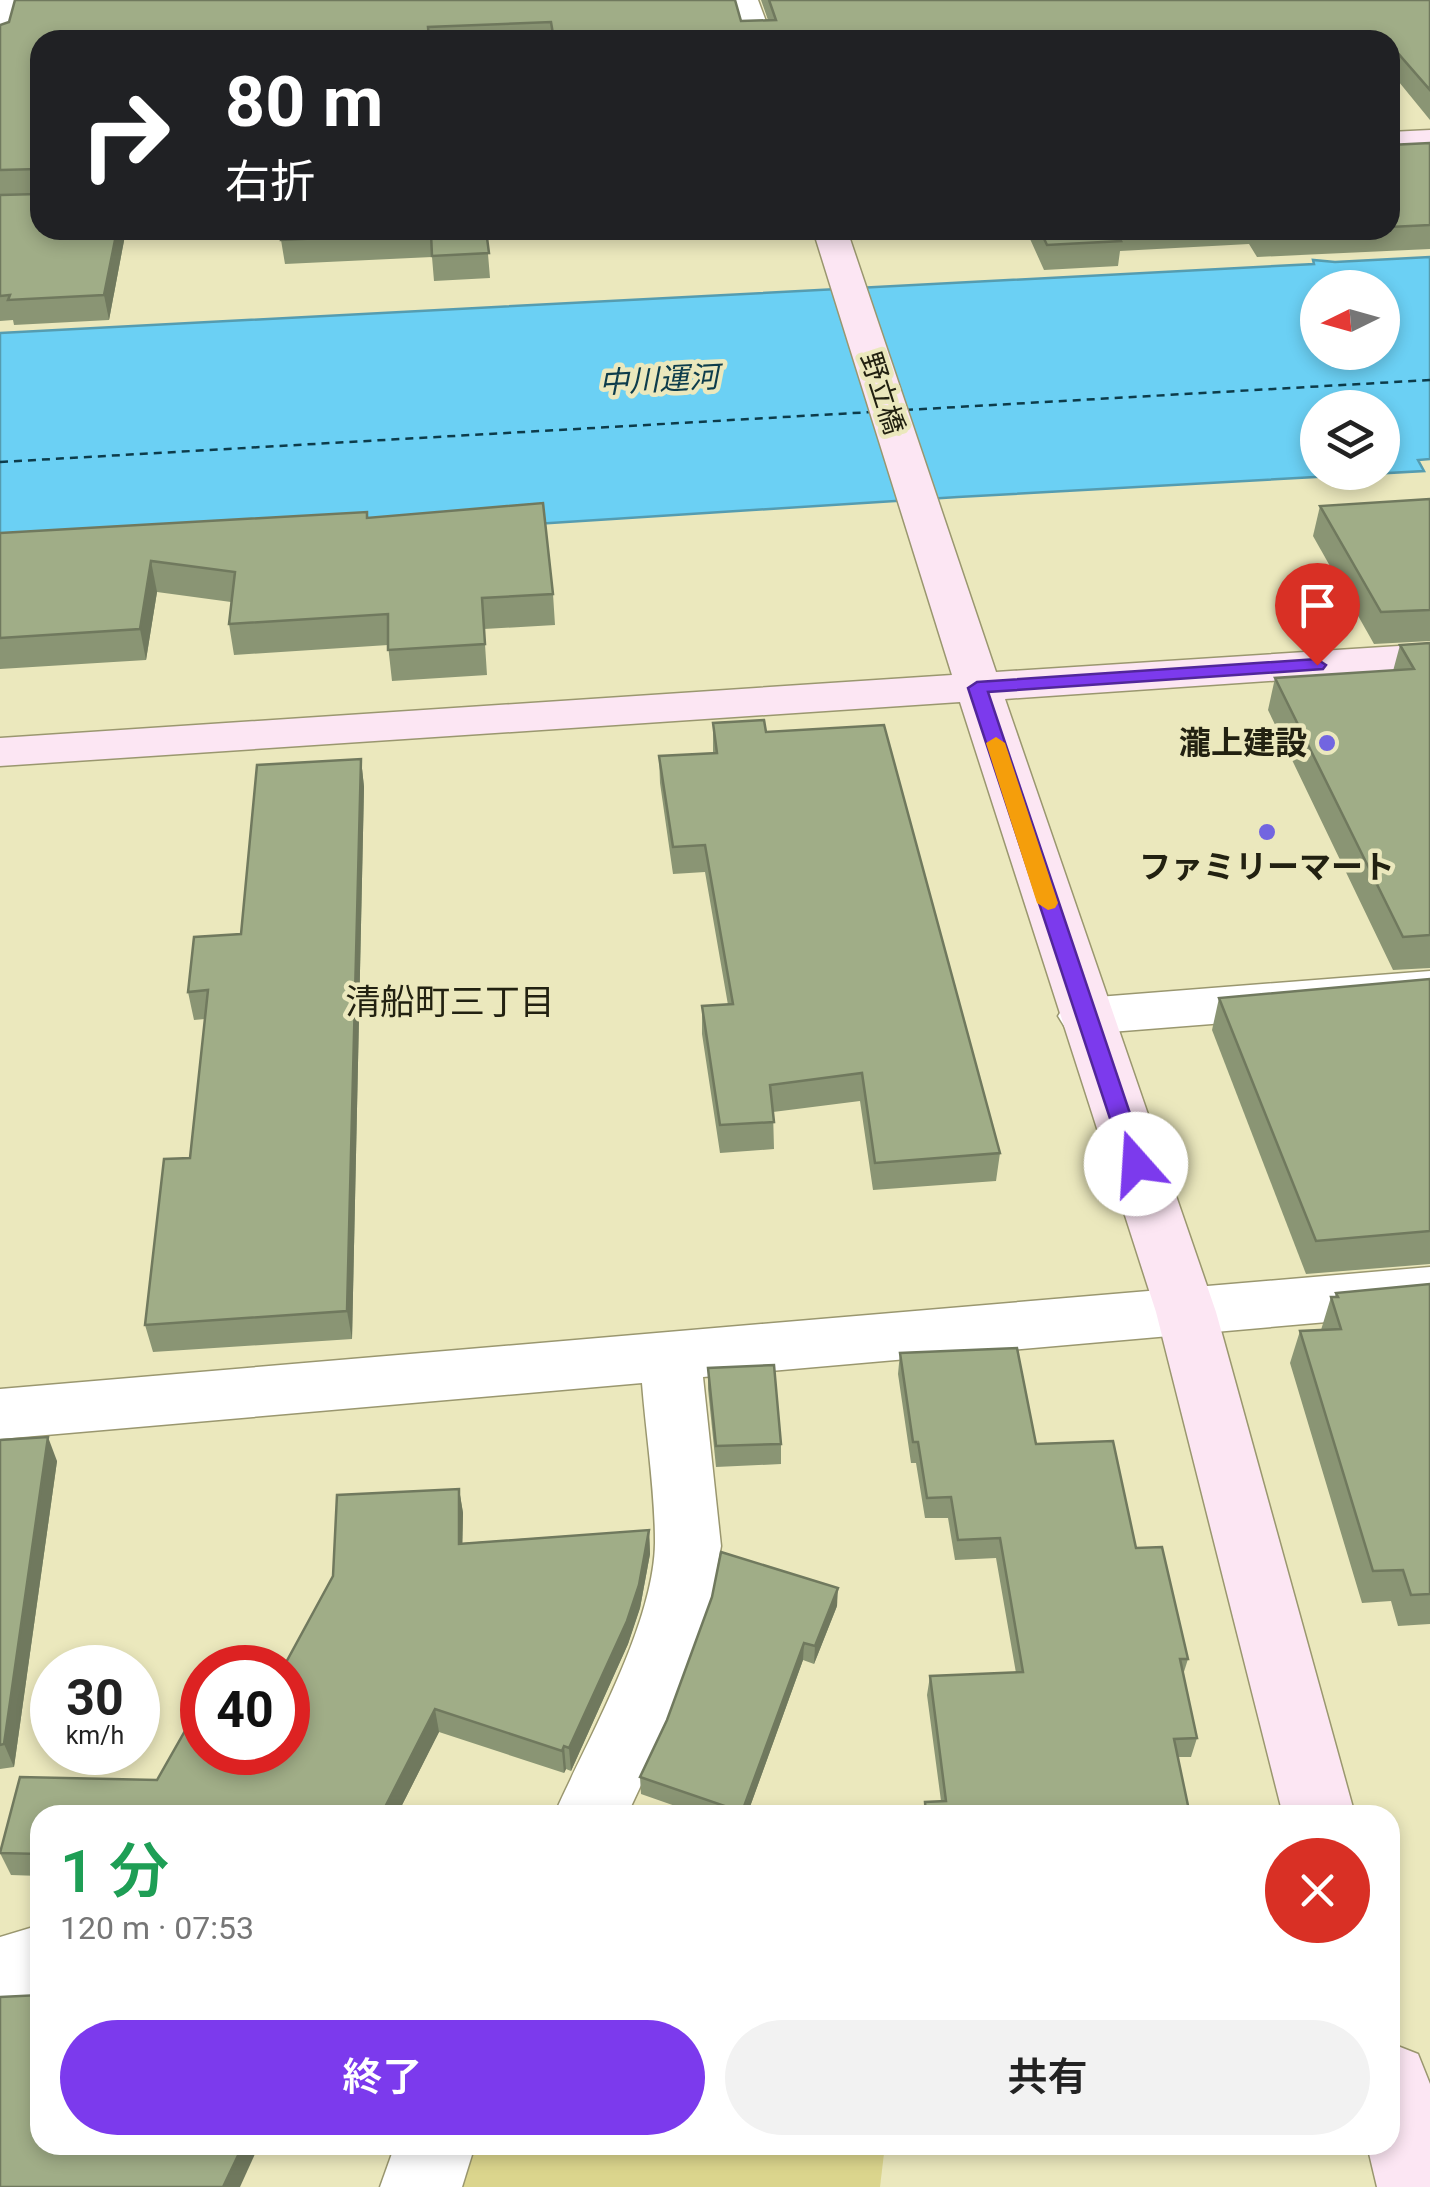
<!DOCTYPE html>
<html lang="ja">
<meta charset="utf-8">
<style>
body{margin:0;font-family:Roboto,"Noto Sans JP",sans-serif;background:#f2f2f2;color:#222;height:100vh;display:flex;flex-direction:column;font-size:38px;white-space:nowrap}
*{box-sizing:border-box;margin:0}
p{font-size:32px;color:#767676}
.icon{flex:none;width:55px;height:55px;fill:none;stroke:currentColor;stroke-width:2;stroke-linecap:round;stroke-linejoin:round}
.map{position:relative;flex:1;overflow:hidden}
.panel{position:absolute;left:30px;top:1805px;width:1370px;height:350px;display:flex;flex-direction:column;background:#fff;border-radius:30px;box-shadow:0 5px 15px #0003}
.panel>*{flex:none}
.hud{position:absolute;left:30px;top:30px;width:1370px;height:210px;border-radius:30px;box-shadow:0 5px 15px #0003;background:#202124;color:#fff;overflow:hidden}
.needle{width:65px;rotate:265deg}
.buttons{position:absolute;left:1300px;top:270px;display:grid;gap:20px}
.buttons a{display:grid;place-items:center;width:100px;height:100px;border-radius:50%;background:#fff;box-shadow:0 5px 15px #0003;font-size:50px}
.speed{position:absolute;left:30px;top:1645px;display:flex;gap:20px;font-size:50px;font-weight:700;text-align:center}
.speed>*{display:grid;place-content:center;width:130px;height:130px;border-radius:50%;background:#fff;box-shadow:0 5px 15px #0003;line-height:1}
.speed small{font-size:25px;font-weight:400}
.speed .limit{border:15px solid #d22;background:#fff;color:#111}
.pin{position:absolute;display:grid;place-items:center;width:85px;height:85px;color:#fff;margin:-102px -42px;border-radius:50% 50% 50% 0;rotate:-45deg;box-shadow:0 0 10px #0007}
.pin .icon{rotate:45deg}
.me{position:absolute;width:110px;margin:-55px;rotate:341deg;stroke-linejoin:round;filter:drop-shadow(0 0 8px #0008)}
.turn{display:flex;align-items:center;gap:35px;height:210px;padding:0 30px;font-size:45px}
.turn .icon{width:130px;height:130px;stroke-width:2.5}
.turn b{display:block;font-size:70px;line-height:85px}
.round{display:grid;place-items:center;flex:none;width:105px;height:105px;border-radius:52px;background:#f2f2f2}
.headline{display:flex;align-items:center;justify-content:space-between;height:170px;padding:0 30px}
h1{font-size:60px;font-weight:600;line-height:75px;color:#1e9e55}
.primary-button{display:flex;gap:20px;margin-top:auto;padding:20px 30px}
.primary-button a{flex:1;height:115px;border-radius:60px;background:#7c3aed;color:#fff;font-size:40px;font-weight:600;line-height:115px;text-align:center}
.primary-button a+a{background:#f2f2f2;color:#222}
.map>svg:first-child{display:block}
.green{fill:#dbd58d}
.water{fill:#6bd0f4;stroke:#559cb0;stroke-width:2.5;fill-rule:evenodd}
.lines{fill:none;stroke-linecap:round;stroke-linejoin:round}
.ferry{stroke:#0d3c4b;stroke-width:2.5;stroke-dasharray:8 6;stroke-linecap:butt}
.street-casing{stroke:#9a976f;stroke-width:3}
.secondary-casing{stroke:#9a976f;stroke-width:3}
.street{fill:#fff;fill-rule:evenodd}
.secondary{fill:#fce6f3;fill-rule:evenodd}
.wall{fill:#8a9574}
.shaded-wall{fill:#70795e}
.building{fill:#a0ad87;stroke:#70795e;stroke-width:2.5}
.route{fill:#7c3aed;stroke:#51269a;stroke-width:2.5}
.slow{fill:#f59e0b}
.poi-dot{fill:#7265e0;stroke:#ebe8bd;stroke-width:4}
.labels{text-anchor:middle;stroke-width:9;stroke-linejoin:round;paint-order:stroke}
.far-street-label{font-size:28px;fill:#222111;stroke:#ebe8bd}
.far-water-label{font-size:30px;font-style:italic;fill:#0d3c4b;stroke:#ebe8bd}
.poi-label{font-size:32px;font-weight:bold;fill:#222111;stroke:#ebe8bd;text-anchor:end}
.neighbourhood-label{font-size:35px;fill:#222111;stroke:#ebe8bd}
</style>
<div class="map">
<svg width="1430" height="2187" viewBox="0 0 1430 2187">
<rect width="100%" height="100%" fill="#ebe8bd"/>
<path class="green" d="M 476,2145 L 885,2145 L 880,2187 L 460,2187 Z"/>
<path class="water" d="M 1430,257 L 1430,459 L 1418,460 L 1424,471 L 958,497 L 0,558 L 0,333 L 1314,264 L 1313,260 L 1335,262 ZM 1318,288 L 1382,288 L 1382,352 L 1318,352 ZM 1318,408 L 1382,408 L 1382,472 L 1318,472 Z"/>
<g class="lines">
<g class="ferry">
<path d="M 905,410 L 1430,380"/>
<path d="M 0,462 L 872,412"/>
</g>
<defs>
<g id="street">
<path d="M 0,0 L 24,0 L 10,43 L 0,46 Z"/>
<path d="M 730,0 L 758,0 L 773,40 L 743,40 Z"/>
<path d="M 1430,971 L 1430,1007 L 1085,1034 L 1066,1029 L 1058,1016 L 1066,1003 L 1085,998 Z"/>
<path d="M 1430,1267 L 1430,1313 L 703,1377 L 721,1546 L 709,1614 L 664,1736 L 627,1815 L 554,1815 C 587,1740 654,1625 655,1543 C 655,1490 646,1435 642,1383 L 0,1439 L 0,1389 Z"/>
<path d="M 40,1925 L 40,1999 L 0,2013 L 0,1937 Z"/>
<path d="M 395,2145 L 475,2145 L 462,2187 L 380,2187 Z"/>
</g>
<g id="secondary">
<path d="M 1430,130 L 1430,150 L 1390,152 L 1390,132 Z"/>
<path d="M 813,230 L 847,230 L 996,672 L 1430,644 L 1430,670 L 1005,699 L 1216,1312 L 1355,1815 L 1283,1815 L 1156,1312 L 960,702 L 0,766 L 0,738 L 952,675 Z"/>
<path d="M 1390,2043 L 1418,2054 L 1430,2084 L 1430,2187 L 1377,2187 L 1367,2145 L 1390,2145 Z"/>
</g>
</defs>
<use href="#street" class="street-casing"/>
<use href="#secondary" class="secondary-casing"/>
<use href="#street" class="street"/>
<use href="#secondary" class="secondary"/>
</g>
<g class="wall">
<path d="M 761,0 L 1430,0 L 1430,120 L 1390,71 L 1390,40 L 40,40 L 40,230 L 126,230 L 109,320 L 14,325 L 13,320 L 0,321 L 0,195 L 38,194 L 0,194 L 0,25 L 768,20 Z"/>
<path d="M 1430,143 L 1430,249 L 1257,257 L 1249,244 L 1120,251 L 1118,266 L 1044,270 L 1026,230 L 1390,230 L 1390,145 Z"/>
<path d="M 486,230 L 490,278 L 434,281 L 432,257 L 285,264 L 281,240 Z"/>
<path d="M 1430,499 L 1430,641 L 1374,644 L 1313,536 L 1320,506 Z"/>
<path d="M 368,518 L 553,594 L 555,625 L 484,629 L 487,675 L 392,681 L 388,645 L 234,655 L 229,624 L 231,602 L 157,592 L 146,660 L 0,669 L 0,533 Z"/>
<path d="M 1430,643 L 1430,968 L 1393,970 L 1268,710 L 1275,678 L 1393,671 L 1400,645 Z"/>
<path d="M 713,723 L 766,732 L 1000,1153 L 996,1181 L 873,1190 L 860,1101 L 773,1112 L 774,1149 L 720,1153 L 702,1034 L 702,1006 L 728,1005 L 705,872 L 673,874 L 660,783 L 659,756 L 713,754 Z"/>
<path d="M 361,759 L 364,787 L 352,1339 L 153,1352 L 145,1325 L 190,1158 L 205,1019 L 194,1020 L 188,992 L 241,934 Z"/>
<path d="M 1430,979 L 1430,1264 L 1306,1274 L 1212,1030 L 1219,998 Z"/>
<path d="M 1430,1284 L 1430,1624 L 1398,1626 L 1391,1601 L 1362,1603 L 1290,1363 L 1300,1331 L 1321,1330 L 1331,1297 L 1335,1297 L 1336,1293 Z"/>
<path d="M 900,1353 L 1036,1444 L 1136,1548 L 1188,1659 L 1183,1675 L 1197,1738 L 1191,1757 L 1178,1757 L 1190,1815 L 923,1815 L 925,1802 L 941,1801 L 927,1695 L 930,1676 L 1016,1673 L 996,1558 L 955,1560 L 948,1518 L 925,1518 L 916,1463 L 911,1463 L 898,1374 Z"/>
<path d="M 708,1368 L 781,1444 L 781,1464 L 716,1467 L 708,1389 Z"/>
<path d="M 0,1440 L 57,1461 L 14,1767 L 0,1769 Z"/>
<path d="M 459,1489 L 463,1513 L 462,1543 L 649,1530 L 650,1554 L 640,1608 L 628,1644 L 571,1771 L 566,1769 L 564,1773 L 439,1732 L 397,1815 L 40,1815 L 40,1876 L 11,1875 L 0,1853 L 20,1777 L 157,1780 L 202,1701 L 202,1752 L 288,1752 L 288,1668 L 283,1668 L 333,1576 L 337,1495 Z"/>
<path d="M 837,1606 L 814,1664 L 803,1660 L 747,1815 L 701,1815 L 641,1794 L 640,1777 Z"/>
</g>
<g class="shaded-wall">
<path d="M 117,230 L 126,230 L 109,320 L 104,295 Z"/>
<path d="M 151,561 L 157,592 L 146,660 L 140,629 Z"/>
<path d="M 361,759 L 364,787 L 352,1339 L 347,1311 Z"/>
<path d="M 48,1437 L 57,1461 L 14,1767 L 4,1744 Z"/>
<path d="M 459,1489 L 463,1513 L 462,1568 L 459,1544 Z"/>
<path d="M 649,1530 L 650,1554 L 640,1608 L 628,1644 L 571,1771 L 569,1748 Z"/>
<path d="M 838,1588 L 837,1606 L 814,1664 L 815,1646 Z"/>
<path d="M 804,1643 L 803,1660 L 747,1815 L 742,1815 Z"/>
<path d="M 435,1709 L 439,1732 L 397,1815 L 381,1815 Z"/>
<path d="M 564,1746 L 566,1769 L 564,1773 L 562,1751 Z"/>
<path d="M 243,2145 L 259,2145 L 240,2187 L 223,2187 Z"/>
</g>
<g class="building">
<path d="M 15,0 L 735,0 L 741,21 L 776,20 L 769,0 L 1430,0 L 1430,90 L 1390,44 L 1390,40 L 824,40 L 821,34 L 687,40 L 554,40 L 551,22 L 428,27 L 429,40 L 40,40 L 40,230 L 117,230 L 104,295 L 8,300 L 10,295 L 0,296 L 0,195 L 38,194 L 38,169 L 0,170 L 0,25 L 9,22 Z"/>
<path d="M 1430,143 L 1430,225 L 1390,227 L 1390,145 Z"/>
<path d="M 282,230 L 486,230 L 489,253 L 432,256 L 431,233 L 281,240 Z"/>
<path d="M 1040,230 L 1115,230 L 1121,241 L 1047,245 Z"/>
<path d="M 1259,230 L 1320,230 L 1261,233 Z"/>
<path d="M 1430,499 L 1430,610 L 1381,612 L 1320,506 Z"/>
<path d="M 543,503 L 553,594 L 482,598 L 485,644 L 388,650 L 388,614 L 229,624 L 235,572 L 151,561 L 140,629 L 0,638 L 0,533 L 367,512 L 367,518 Z"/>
<path d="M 1430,643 L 1430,935 L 1403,937 L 1275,678 L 1414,669 L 1400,645 Z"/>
<path d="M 764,720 L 766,732 L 884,725 L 1000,1153 L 875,1163 L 862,1073 L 770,1085 L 774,1122 L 720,1125 L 702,1006 L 733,1004 L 705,845 L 673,847 L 659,756 L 717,753 L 713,723 Z"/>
<path d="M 361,759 L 347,1311 L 145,1325 L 164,1159 L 190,1158 L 208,990 L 188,992 L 194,937 L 241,934 L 257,765 Z"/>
<path d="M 1430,979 L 1430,1231 L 1316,1241 L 1219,998 Z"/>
<path d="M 1430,1284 L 1430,1594 L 1411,1595 L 1403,1570 L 1373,1571 L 1300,1331 L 1341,1329 L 1331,1297 L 1338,1297 L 1336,1293 Z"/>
<path d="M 1017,1348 L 1036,1444 L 1113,1441 L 1136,1548 L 1162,1547 L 1188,1659 L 1180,1659 L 1197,1738 L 1174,1739 L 1190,1815 L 926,1815 L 925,1802 L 946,1801 L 930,1676 L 1023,1672 L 1000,1538 L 958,1540 L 951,1497 L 927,1498 L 918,1442 L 913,1442 L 900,1353 Z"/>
<path d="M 774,1365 L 781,1444 L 716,1446 L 708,1368 Z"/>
<path d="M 48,1437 L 4,1744 L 0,1745 L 0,1440 Z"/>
<path d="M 459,1489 L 459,1544 L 649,1530 L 639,1585 L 627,1621 L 569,1748 L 564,1746 L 562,1751 L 435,1709 L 381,1815 L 40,1815 L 40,1854 L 0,1853 L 20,1777 L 157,1780 L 202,1701 L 202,1752 L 288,1752 L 288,1668 L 283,1668 L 333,1576 L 337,1495 Z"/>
<path d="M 721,1552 L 838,1588 L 815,1646 L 804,1643 L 742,1812 L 640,1777 L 667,1720 L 712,1597 Z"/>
<path d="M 40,1995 L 40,2145 L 243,2145 L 223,2187 L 0,2187 L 0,1997 Z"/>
</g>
<path class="route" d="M 1317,659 L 1326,665 L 1323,669 L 988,692 L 1147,1164 L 1144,1170 L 1127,1170 L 968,688 L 977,682 Z"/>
<path class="slow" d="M 996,737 L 1005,743 L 1058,903 L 1055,908 L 1048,910 L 1037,903 L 986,743 Z"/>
<g class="poi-dot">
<circle cx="1327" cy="743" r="10"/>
<circle cx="1267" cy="832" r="10"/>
</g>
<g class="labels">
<g class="far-street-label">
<text transform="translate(883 393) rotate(72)" y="10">野立橋</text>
</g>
<g class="far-water-label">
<text transform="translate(659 380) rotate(-3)" y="10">中川運河</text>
</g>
<g class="poi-label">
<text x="1307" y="754">瀧上建設</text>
<text x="1267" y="878" text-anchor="middle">ファミリーマート</text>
</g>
<g class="neighbourhood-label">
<text x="450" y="1014">清船町三丁目</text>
</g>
</g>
</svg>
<div class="buttons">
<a><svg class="needle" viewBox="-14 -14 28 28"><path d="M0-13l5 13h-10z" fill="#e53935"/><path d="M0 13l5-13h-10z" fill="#767676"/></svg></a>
<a><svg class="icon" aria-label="layers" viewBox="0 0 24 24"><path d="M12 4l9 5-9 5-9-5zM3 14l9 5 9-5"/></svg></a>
</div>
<div class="speed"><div>30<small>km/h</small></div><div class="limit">40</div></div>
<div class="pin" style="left:1317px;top:665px;background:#d93025"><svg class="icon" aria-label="arrive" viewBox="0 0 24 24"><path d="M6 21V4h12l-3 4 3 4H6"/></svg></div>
<svg class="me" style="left:1136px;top:1164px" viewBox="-20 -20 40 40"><circle r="19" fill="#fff"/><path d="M0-13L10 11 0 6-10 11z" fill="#7c3aed"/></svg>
<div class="hud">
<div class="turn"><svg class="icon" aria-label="right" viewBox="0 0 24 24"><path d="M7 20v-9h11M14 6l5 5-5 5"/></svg><div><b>80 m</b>右折</div></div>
</div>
<section class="panel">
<div class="headline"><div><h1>1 分</h1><p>120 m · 07:53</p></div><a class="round" style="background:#d93025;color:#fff"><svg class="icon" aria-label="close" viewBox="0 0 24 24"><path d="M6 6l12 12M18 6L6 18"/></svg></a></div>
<div class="primary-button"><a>終了</a><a>共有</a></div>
</section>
</div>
